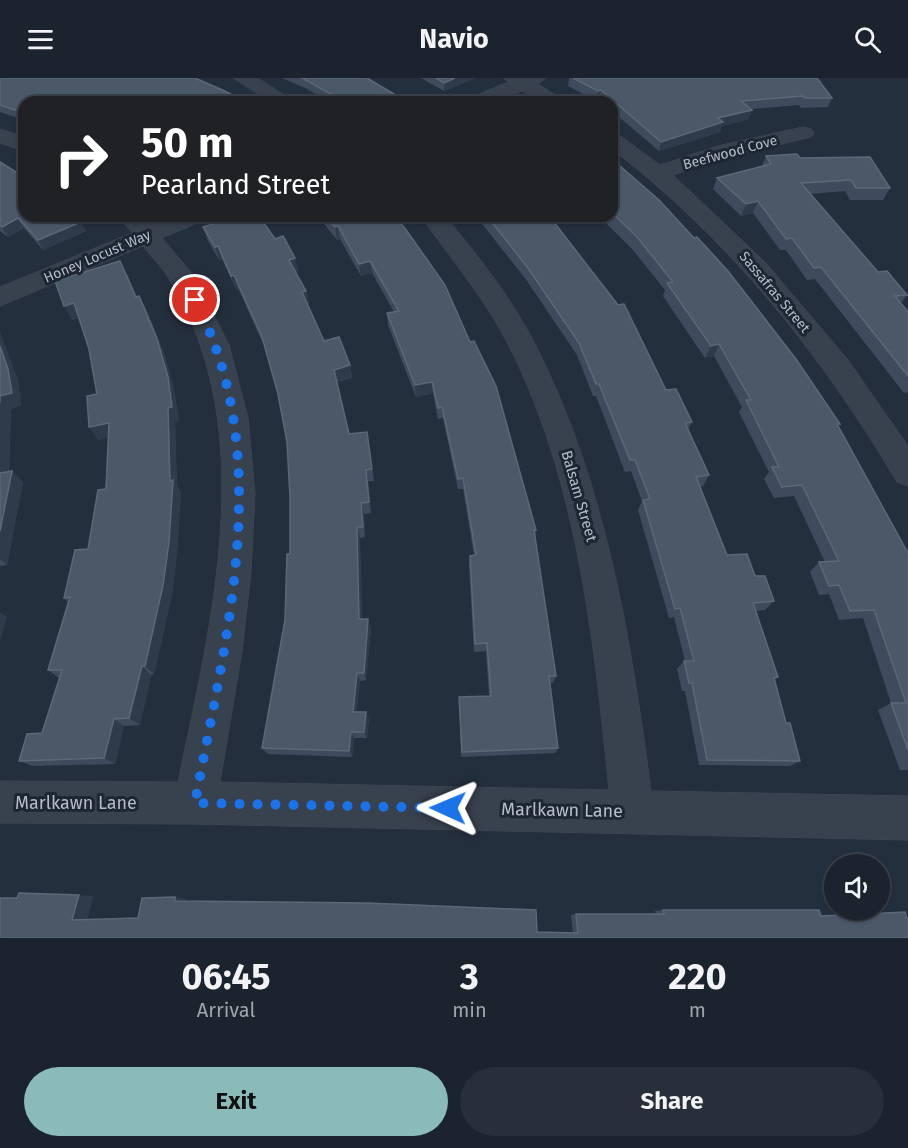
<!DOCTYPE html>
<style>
body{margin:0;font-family:"Fira Sans",sans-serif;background:#282f3a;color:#f1f3f6;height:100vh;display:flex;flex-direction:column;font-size:22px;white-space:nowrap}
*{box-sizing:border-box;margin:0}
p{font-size:20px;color:#a0a4aa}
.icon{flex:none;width:33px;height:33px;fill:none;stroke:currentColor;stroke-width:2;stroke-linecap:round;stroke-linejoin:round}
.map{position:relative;height:860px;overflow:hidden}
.panel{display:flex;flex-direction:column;background:#1b232e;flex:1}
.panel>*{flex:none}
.top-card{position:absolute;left:18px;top:18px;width:600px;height:126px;border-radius:18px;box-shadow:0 2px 4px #0004,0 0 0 2px #39404a;background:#202124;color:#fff;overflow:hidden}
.buttons{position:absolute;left:824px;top:776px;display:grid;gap:12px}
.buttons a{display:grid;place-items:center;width:66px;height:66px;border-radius:50%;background:#1b232e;box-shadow:0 2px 4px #0004,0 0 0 2px #39404a;font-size:30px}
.pin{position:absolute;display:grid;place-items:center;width:51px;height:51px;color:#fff;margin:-26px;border:3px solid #fff;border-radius:50%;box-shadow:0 2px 6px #0007}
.me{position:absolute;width:66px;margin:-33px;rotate:271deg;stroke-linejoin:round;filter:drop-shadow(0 0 4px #0008)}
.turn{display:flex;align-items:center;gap:21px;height:126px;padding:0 24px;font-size:27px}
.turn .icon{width:78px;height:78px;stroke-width:2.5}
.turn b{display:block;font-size:42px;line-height:51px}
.eta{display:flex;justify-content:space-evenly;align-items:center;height:102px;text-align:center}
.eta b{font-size:36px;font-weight:700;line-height:42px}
.cta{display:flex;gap:12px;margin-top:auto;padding:12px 24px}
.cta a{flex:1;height:69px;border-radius:36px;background:#8bbbb9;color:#111;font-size:24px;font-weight:700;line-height:69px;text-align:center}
.cta a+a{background:#282f3a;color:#f1f3f6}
header{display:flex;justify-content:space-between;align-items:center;height:78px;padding:0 24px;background:#1b232e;font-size:27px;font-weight:700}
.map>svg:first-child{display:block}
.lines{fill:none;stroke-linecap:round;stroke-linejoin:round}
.minor-casing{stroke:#414a57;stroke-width:1}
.minor{fill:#38414e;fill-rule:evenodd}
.wall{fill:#3f4b5c}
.shaded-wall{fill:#2f3b4b}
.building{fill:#4b5868;stroke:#5c6777;stroke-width:1.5}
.route{stroke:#1a73e8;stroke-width:10;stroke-dasharray:0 18}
.labels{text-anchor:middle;stroke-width:6;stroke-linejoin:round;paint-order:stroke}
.far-street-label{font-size:14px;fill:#b4bcc9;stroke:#1d2633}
.street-label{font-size:15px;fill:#b4bcc9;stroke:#1d2633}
.near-street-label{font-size:18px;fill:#b4bcc9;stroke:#1d2633}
</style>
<header><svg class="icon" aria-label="menu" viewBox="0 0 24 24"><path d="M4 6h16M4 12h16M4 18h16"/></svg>Navio<svg class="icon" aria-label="search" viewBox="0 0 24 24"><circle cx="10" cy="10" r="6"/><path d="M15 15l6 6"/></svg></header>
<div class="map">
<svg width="908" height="860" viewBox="0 0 908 860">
<rect width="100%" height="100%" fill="#242f3e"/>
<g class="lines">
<defs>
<g id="minor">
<path d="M 234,0 L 258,0 L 295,24 L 271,24 Z"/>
<path d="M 504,0 L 546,0 L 538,6 L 566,24 L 542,24 L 522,13 L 494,24 L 467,24 L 470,20 L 508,4 Z"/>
<path d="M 804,49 L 811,51 L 814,55 L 811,59 L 732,78 L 673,97 L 765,184 L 848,282 L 908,368 L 908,408 L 897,404 C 821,276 730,162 612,71 L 612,55 L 619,57 L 660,87 L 718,68 Z"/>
<path d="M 0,51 L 24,59 L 24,73 L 0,65 Z"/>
<path d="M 118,138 L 143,138 L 151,147 L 173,138 L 206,138 L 202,143 L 162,160 L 195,199 L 229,267 L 248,340 L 255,416 L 251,494 L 242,573 L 220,704 L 609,712 C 594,563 578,406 510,270 C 485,220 452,183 421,138 L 445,138 C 480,180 514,223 538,272 C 607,410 631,562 651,713 L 908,718 L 908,762 L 195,746 L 0,745 L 0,703 L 178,704 C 211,544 261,354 171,204 C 164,191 152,180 143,168 L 0,228 L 0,209 L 132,155 Z"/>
</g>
</defs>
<use href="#minor" class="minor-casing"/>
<use href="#minor" class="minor"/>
</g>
<g class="wall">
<path d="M 0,0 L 24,24 L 24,42 L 0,34 Z"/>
<path d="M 282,0 L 367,0 L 399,24 L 330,24 L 305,10 Z"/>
<path d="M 421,0 L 475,0 L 444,13 Z"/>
<path d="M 569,0 L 817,0 L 832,20 L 828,29 L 801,30 L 799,27 L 752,31 L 749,41 L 722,48 L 720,54 L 659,73 L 612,33 L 612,24 L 602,24 L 599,21 L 596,23 L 568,8 Z"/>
<path d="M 766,78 L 800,80 L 890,110 L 883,122 L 850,122 L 845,113 L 810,116 L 878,194 L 907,217 L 901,225 L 908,234 L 908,316 L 907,314 L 904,315 L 815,201 L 807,202 L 786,172 L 780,172 L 753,135 L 741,138 L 713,111 L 717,100 L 762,88 Z"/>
<path d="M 612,81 L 840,346 L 838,348 L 908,475 L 908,692 L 900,692 L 878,632 L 891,625 L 863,540 L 839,542 L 829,516 L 819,517 L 810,494 L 819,484 L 825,484 L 794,418 L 774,420 L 764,401 L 769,394 L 739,334 L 742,329 L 714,278 L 705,280 L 663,218 L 665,212 L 633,172 L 599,138 L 612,138 Z"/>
<path d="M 0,84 L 86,153 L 43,172 L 24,150 L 8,159 L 0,153 Z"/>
<path d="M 318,138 L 393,138 L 536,452 L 535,460 L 556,598 L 553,605 L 550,605 L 558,670 L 555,675 L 461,679 L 459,619 L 489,618 L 486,573 L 474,574 L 469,487 L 470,478 L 474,477 L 463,411 L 458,411 L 443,340 L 438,341 L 433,315 L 416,319 L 388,247 L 387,235 L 394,234 L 372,195 L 361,198 L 340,161 L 337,162 Z"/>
<path d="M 476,138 L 553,138 L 556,142 L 556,146 L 666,312 L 692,344 L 688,351 L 709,397 L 703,408 L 700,409 L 727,477 L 755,498 L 774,523 L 765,532 L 756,533 L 778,599 L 774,602 L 786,645 L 800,683 L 790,688 L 699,687 L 685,613 L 682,613 L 677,591 L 684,583 L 685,583 L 674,539 L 669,540 L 638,432 L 642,423 L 631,393 L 625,394 L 596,318 L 593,318 L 577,277 L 527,203 Z"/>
<path d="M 203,149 L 275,161 L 295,180 L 298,193 L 296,194 L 306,213 L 309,225 L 307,226 L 324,263 L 350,287 L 352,300 L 337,304 L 349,356 L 367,354 L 374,403 L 368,403 L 371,435 L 364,436 L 365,459 L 360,460 L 362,541 L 371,550 L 366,602 L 360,603 L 356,634 L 369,641 L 367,660 L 354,660 L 352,679 L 268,676 L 262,670 L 285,542 L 290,476 L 290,419 L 287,364 L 278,316 L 265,270 L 238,210 L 236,211 L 222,181 L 219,182 L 208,163 Z"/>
<path d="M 127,196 L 136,219 L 139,218 L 146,231 L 164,275 L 174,312 L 179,342 L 175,343 L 177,408 L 181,414 L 177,474 L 172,517 L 154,596 L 151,597 L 140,647 L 124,648 L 115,686 L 33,688 L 19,683 L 42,655 L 59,600 L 48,592 L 68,524 L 64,520 L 88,471 L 106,411 L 109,359 L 98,362 L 97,316 L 89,271 L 79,240 L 72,242 Z"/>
<path d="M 0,254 L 18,303 L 21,327 L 11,331 L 9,393 L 12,393 L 23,404 L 7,487 L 0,488 Z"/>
<path d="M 93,818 L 87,842 L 138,840 L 186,821 L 185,823 L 537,854 L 573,855 L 571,837 L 576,836 L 656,836 L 655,833 L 663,832 L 821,838 L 907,840 L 908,860 L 0,860 Z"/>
</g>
<g class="shaded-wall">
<path d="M 455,0 L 475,0 L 444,13 L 444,5 Z"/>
<path d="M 601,12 L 599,21 L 596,23 L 598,13 Z"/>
<path d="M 399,19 L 399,24 L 387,24 Z"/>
<path d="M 752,32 L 749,41 L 722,48 L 720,54 L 659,73 L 661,64 L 718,40 Z"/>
<path d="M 758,123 L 753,135 L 741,138 L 746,126 Z"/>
<path d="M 18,140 L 24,150 L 8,159 L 2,149 Z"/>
<path d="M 81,144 L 86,153 L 43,172 L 38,162 Z"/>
<path d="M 338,148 L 340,161 L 337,162 L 335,149 Z"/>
<path d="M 218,168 L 222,181 L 219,182 L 215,169 Z"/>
<path d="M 295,180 L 298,193 L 292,195 L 289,182 Z"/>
<path d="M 370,183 L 372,195 L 361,198 L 359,186 Z"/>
<path d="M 234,197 L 238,210 L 236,211 L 231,198 Z"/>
<path d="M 306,213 L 309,225 L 305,227 L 302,214 Z"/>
<path d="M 139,218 L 164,275 L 174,312 L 179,342 L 175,343 L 177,408 L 181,414 L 177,474 L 172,517 L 154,596 L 145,588 L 170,403 Z"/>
<path d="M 74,225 L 82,238 L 72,242 L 64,228 Z"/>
<path d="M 0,254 L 18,303 L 21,327 L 11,331 L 8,407 L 0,399 Z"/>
<path d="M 719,266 L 714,278 L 705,280 L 711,268 Z"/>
<path d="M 350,287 L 352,300 L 336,304 L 334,292 Z"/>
<path d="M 432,304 L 433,315 L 416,319 L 415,307 Z"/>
<path d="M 109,345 L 118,357 L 98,362 L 89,349 Z"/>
<path d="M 366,392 L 368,403 L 371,435 L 369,424 Z"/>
<path d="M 12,393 L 23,404 L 7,487 L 0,481 L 0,453 Z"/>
<path d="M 361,425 L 364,436 L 365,459 L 363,449 Z"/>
<path d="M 357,449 L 360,460 L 362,550 L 359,541 Z"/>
<path d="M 0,534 L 7,539 L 0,563 Z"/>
<path d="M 368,541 L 371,550 L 366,602 L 364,595 Z"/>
<path d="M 142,588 L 151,597 L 140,647 L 129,640 Z"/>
<path d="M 357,595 L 360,603 L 356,641 L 353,634 Z"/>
<path d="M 366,634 L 369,641 L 367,660 L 364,654 Z"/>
<path d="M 114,641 L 124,648 L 115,686 L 104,680 Z"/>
<path d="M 351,654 L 354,660 L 352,679 L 349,673 Z"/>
<path d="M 79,817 L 93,818 L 87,843 L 72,842 Z"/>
<path d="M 175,819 L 186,821 L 185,824 L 175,823 Z"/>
</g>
<g class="building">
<path d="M 0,0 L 195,0 L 227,14 L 245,24 L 24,24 L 24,35 L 0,27 Z"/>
<path d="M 302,0 L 367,0 L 399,19 L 387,24 L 345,24 Z"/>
<path d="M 436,0 L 455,0 L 444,5 Z"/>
<path d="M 573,0 L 817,0 L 832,20 L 805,20 L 803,18 L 741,23 L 752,32 L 718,40 L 723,44 L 661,64 L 601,12 L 598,13 Z"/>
<path d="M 529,20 L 534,24 L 516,24 Z"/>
<path d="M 797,76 L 800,80 L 870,79 L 890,110 L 856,110 L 851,102 L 801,105 L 878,194 L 887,193 L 907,217 L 895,218 L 908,234 L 908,298 L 821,189 L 814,190 L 792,160 L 786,161 L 758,123 L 746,126 L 717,100 L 771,86 L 766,78 Z"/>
<path d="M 612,81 L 659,122 L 694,160 L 697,159 L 728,193 L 796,281 L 840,346 L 837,346 L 908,475 L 908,672 L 891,625 L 906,625 L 874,532 L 850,533 L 839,507 L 829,508 L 819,484 L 839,483 L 802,407 L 782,409 L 772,389 L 779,389 L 746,322 L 751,322 L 719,266 L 711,268 L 667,205 L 673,204 L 637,159 L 612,135 Z"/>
<path d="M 0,84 L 24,99 L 24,138 L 75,138 L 81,144 L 38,162 L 18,140 L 2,149 L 0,147 Z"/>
<path d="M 240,138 L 259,138 L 275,161 L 283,158 L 295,180 L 289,182 L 306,213 L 302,214 L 324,263 L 339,259 L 350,287 L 334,292 L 349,356 L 367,354 L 372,391 L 366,392 L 369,424 L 361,425 L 363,449 L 357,449 L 359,541 L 368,541 L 364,595 L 357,595 L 353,634 L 366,634 L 364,654 L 351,654 L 349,673 L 262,670 L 285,542 L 287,476 L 290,476 L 290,419 L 287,364 L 278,316 L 262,259 L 234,197 L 231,198 L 218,168 L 215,169 L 203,149 Z"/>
<path d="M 326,138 L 393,138 L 404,149 L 445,207 L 470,264 L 474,263 L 496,308 L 536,452 L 534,452 L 556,598 L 549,598 L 558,670 L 462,674 L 459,619 L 491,618 L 487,565 L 475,566 L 470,478 L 476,477 L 463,400 L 458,401 L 442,329 L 438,330 L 432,304 L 415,307 L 387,235 L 399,233 L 370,183 L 359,186 L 338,148 L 335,149 Z"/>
<path d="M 487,138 L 553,138 L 556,142 L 553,143 L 618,227 L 624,226 L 666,312 L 676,311 L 692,344 L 685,345 L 709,397 L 696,399 L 727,477 L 747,476 L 755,498 L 765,498 L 774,523 L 753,525 L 778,599 L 774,600 L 786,645 L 790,645 L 800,683 L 707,682 L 692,605 L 689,605 L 684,583 L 694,583 L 680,530 L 675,531 L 643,422 L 650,421 L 635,382 L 630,382 L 599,306 L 596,306 L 579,265 L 528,190 Z"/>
<path d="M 120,183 L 136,219 L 139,218 L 157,261 L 168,299 L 172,329 L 168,330 L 170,403 L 173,402 L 169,464 L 163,507 L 145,588 L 142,588 L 129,640 L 114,641 L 104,680 L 19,683 L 27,656 L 42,655 L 62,592 L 48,592 L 70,519 L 64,520 L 75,472 L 88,471 L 98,412 L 106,411 L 109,345 L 89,349 L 87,318 L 97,316 L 89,271 L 74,225 L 64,228 L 55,203 Z"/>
<path d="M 0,268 L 8,291 L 12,315 L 0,318 L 0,325 Z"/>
<path d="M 12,393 L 0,453 L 0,395 Z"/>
<path d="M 19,815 L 79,817 L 72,842 L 138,840 L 142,820 L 175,819 L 175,823 L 367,825 L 536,832 L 537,854 L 578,855 L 576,836 L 664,836 L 663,832 L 819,832 L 821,838 L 905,834 L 907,840 L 908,840 L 908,860 L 0,860 L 0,820 L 17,820 Z"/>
</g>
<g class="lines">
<path class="route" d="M 195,222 C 277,379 225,561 195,725 L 448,730"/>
</g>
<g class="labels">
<g class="far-street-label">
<text transform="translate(730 74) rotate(-15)" y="5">Beefwood Cove</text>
<text transform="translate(97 178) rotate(-23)" y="5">Honey Locust Way</text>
<text transform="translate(775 214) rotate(50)" y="5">Sassafras Street</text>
</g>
<g class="street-label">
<text transform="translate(579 418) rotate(74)" y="5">Balsam Street</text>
</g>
<g class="near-street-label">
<text x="76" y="731">Marlkawn Lane</text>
<text transform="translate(562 732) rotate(1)" y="6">Marlkawn Lane</text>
</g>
</g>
</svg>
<div class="buttons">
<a><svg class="icon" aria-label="sound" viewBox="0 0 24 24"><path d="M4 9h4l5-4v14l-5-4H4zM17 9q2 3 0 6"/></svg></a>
</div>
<div class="pin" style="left:195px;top:222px;background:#d93025"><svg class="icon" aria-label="arrive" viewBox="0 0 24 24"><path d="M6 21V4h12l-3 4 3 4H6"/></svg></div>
<svg class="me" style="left:448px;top:730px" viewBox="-20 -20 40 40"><path d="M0-17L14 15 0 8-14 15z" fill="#1a73e8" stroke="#fff" stroke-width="4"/></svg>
<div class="top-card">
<div class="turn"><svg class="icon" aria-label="right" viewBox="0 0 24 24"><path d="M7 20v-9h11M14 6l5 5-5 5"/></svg><div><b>50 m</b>Pearland Street</div></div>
</div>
</div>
<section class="panel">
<div class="eta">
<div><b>06:45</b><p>Arrival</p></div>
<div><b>3</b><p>min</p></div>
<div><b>220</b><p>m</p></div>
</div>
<div class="cta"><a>Exit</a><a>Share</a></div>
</section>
